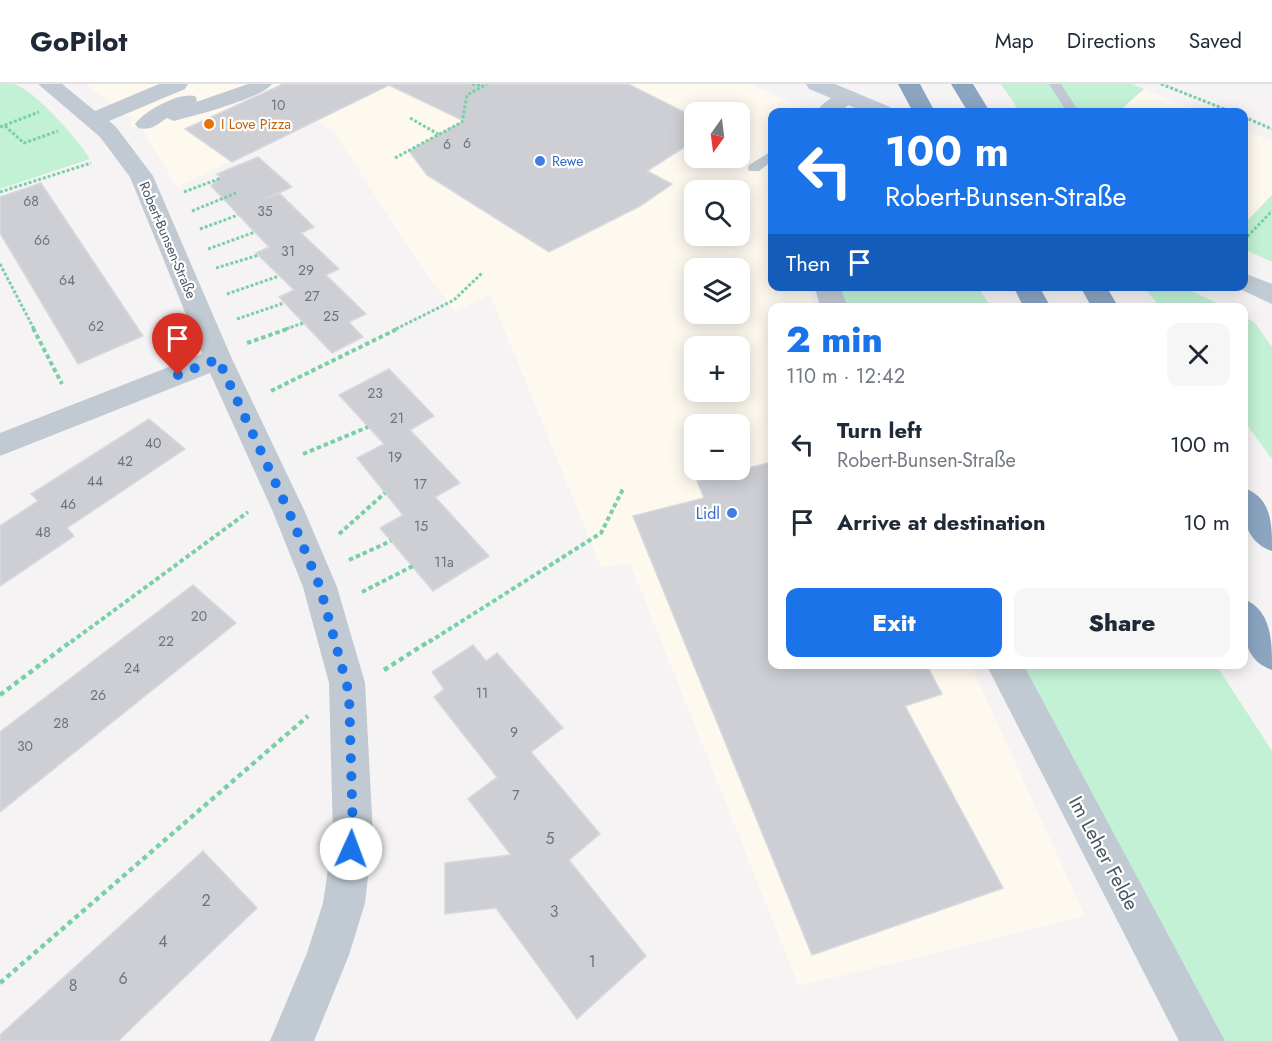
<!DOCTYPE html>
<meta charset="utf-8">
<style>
body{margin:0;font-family:Jost,sans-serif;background:#f6f6f7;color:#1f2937;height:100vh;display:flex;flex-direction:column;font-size:22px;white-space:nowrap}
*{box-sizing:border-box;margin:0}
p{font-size:20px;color:#747a83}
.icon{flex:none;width:33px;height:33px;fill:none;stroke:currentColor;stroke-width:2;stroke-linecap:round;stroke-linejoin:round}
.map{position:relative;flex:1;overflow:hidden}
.details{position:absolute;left:768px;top:219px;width:480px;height:366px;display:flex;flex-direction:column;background:#fff;border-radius:12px;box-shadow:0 3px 15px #0003}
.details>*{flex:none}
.guide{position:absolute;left:768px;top:24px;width:480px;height:183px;border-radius:12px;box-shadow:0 3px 15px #0003;background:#1a73e8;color:#fff;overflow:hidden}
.needle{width:39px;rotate:194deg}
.fabs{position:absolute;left:684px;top:18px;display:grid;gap:12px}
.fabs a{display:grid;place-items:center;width:66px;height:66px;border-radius:12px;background:#fff;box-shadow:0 3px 15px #0003;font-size:30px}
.pin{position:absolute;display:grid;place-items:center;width:51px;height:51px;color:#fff;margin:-62px -26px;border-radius:50% 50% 50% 0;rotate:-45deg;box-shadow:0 0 6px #0007}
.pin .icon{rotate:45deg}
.me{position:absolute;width:66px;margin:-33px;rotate:2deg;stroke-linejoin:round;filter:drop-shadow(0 0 4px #0008)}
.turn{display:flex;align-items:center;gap:21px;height:126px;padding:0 18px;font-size:27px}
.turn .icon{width:78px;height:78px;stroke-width:2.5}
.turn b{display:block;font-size:42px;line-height:51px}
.then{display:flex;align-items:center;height:57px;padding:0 18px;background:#0003;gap:12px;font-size:22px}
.round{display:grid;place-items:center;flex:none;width:63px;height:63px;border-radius:12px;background:#f6f6f7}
.summary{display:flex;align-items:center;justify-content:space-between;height:102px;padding:0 18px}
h1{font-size:36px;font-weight:800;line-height:45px;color:#1a73e8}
.primary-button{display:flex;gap:12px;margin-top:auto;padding:12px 18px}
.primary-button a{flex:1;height:69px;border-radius:12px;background:#1a73e8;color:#fff;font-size:24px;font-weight:800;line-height:69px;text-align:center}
.primary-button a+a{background:#f6f6f7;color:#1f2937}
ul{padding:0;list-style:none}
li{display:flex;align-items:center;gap:18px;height:78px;padding:0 18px}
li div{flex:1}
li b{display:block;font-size:22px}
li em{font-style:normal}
header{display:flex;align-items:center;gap:36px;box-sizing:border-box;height:84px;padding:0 30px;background:#fff;border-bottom:2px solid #e0e1e3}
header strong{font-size:28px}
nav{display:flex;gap:33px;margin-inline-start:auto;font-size:21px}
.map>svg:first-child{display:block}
.commercial{fill:#fdf9ef;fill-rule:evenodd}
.green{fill:#c3f1d5}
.building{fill:#cdcfd5;stroke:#d7d9de;stroke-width:1.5}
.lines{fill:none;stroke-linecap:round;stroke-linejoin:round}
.path-far2{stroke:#7ad0a6;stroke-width:3;stroke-dasharray:3 2;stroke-linecap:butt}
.path-far1{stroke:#7ad0a6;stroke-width:4;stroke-dasharray:4.5 3;stroke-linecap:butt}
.path{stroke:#7ad0a6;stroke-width:4.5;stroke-dasharray:5 4;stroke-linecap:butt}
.service{fill:#c1cad2;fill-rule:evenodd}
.pedestrian{fill:#c1cad2;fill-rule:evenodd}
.minor{fill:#c1cad2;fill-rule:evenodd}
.secondary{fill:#c1cbd6;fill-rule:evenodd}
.motorway{fill:#8ba5c1;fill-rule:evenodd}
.route{stroke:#1a73e8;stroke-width:10;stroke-dasharray:0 18}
.food-dot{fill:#e8710a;stroke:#fff;stroke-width:2}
.shop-dot{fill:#3f7fe0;stroke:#fff;stroke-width:2}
.labels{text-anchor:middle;stroke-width:4.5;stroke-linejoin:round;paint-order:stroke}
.number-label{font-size:14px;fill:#6b747e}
.far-food-label{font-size:14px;fill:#c56008;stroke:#fff;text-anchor:start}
.far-shop-label{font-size:14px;fill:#366cbe;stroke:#fff;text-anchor:start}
.far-street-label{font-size:14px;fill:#4a5661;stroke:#fff}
.shop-label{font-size:16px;fill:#366cbe;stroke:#fff;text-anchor:end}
.near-number-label{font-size:16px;fill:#6b747e}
.near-street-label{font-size:20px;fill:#4a5661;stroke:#fff}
</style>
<header>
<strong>GoPilot</strong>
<nav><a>Map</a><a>Directions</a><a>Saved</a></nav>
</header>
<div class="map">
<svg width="1272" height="957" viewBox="0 0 1272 957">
<rect width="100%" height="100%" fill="#f5f3f3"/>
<g class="commercial">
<path d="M 86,0 L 751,0 L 815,28 L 772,28 L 772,202 L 807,203 L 816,223 L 772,224 L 772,580 L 971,581 L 1085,832 L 799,902 L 630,479 L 601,483 L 490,210 L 455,228 L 424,186 L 333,47 L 316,37 L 177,103 L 141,43 L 130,43 L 132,36 ZM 694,28 L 740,28 L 740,74 L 694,74 ZM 694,106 L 740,106 L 740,152 L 694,152 ZM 694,184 L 740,184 L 740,230 L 694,230 ZM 694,262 L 740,262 L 740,308 L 694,308 ZM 694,340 L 740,340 L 740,386 L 694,386 Z"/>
<path d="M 1144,5 L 1201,28 L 1118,28 Z"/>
<path d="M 1244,46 L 1272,57 L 1272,111 L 1244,140 Z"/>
</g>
<g class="green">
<path d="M 0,0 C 4,0 10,0 14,0 C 36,7 77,55 90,75 L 0,105 Z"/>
<path d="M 1001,0 L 1131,0 L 1144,5 L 1118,28 L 1020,28 Z"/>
<path d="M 1272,111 L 1272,178 L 1244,165 L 1244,140 Z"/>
<path d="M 839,203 L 978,203 L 991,223 L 847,223 Z"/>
<path d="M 1144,203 L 1183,203 L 1225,223 L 1160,223 Z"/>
<path d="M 1244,233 L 1254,238 L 1272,263 L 1272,375 L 1244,337 Z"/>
<path d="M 1021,581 L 1216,581 L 1272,667 L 1272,957 L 1220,957 Z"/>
</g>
<g class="building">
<path d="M 283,0 L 628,0 L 694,33 L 694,57 L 647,87 L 672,100 L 640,122 L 549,168 L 427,91 L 409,67 L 464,37 L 389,1 L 232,78 L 185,45 Z"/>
<path d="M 258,73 L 292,103 L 265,115 L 279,109 L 314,143 L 301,149 L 339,185 L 326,191 L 366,230 L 349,238 L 363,253 L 332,269 L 279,213 L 294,206 L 256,169 L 269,163 L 211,102 L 220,93 L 217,90 Z"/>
<path d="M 41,99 L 143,252 L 78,280 L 0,149 L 0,113 Z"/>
<path d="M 389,285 L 434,332 L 410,346 L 460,399 L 435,413 L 489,472 L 433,507 L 380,444 L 403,431 L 357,374 L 384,360 L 339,311 Z"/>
<path d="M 149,335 L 185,365 L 67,444 L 74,452 L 0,502 L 0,442 L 38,417 L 31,410 Z"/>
<path d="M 772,378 L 772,580 L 926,580 L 942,610 L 905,622 L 1003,804 L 812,871 L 633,432 L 704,414 L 697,397 Z"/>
<path d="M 193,501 L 236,539 L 0,728 L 0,648 Z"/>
<path d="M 473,561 L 486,577 L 497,569 L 563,644 L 531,668 L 600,750 L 569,776 L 646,872 L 577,935 L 496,824 L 445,830 L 445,779 L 511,771 L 468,715 L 497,693 L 434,613 L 444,605 L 432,588 Z"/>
<path d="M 203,767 L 257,824 L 118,957 L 0,957 L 0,951 Z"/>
</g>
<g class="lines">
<g class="path-far2">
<path d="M 472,0 L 483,2"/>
<path d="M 1161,0 L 1232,28"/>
<path d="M 1244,33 L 1272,45"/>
<path d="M 410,34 L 438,50"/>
<path d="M 5,42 L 24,59 L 58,47"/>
<path d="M 0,43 L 39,28"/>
<path d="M 395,74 L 462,38 L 467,11 L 487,0"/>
<path d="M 0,108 L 91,79"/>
<path d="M 184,108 L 221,94"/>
<path d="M 192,127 L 236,109"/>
<path d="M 200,145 L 238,131"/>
<path d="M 1244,156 L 1272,127"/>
<path d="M 208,165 L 255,148"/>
<path d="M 0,180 L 34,245"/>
<path d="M 216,184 L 259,171"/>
<path d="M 227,210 L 279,192"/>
<path d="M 237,235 L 284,219"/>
<path d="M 286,245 L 303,239"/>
<path d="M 396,245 L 454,216 L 483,188"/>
</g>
<g class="path-far1">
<path d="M 33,244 L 62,300"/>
<path d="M 247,259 L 290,244"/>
<path d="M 271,307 L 399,244"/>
<path d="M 303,370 L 368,343"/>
<path d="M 715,386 L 718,392"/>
<path d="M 339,450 L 385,409"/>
<path d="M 349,476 L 391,457"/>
<path d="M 362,508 L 413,482"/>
<path d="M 71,558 L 248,428"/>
<path d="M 429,558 L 601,449 L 623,405"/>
</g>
<g class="path">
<path d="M 384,586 L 431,556"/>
<path d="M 0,611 L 73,556"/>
<path d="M 0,899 L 308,632"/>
</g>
<g class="service">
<path d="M 1049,0 L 1061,0 L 1079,28 L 1067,28 Z"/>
<path d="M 772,67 L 772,77 L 759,87 L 749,87 L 748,84 L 749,81 Z"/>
</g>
<path class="pedestrian" d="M 248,0 L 272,0 C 263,14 193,32 174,37 L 167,34 C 157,41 150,47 138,44 L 135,40 C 144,27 179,8 195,12 L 197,16 L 196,18 Z"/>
<g class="minor">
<path d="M 38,0 L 62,0 L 95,27 L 159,0 L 188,0 L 185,5 L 109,37 L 116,43 L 153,92 L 232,275 L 305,428 L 337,503 L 365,599 L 373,751 L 365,819 L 349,871 L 314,957 L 270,957 L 307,869 L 323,819 L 333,751 L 329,599 L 303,503 L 273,428 L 210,289 L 0,372 L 0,349 L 202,270 L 130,93 L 100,53 Z"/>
<path d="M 847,7 L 855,8 L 858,13 L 840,28 L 816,28 C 822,19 836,9 847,7 Z"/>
<path d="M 814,202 L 840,202 L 848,224 L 821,224 Z"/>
<path d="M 986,580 L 1023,580 L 1225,957 L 1179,957 Z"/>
</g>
<g class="secondary">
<path d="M 806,0 L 835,0 L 890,23 L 893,28 L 865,28 L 809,5 Z"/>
<path d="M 1244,189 L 1272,200 L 1272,220 L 1235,203 L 1244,202 Z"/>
</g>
<g class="motorway">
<path d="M 898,0 L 920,0 L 935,28 L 913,28 Z"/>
<path d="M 951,0 L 973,0 L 990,28 L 968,28 Z"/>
<path d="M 1013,202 L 1039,202 L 1051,224 L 1024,224 Z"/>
<path d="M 1080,202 L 1106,202 L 1119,224 L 1092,224 Z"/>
<path d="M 1244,404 C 1272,414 1272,440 1272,467 C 1244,458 1241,429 1244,404 Z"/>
<path d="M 1244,515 C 1272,527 1272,557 1272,586 C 1242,576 1241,543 1244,515 Z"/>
</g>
</g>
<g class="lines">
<path class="route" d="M 178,291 L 218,275 L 289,428 L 320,503 L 349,609 L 353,751 L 351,765"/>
</g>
<circle class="food-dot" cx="209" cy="40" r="6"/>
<g class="shop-dot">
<circle cx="540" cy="77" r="6"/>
<circle cx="732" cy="429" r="6"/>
</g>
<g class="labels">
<g class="number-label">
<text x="278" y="26">10</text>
<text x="467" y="64">6</text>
<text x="447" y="65">6</text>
<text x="31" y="122">68</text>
<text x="265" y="132">35</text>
<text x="42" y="161">66</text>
<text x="288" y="172">31</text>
<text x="306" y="191">29</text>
<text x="67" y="201">64</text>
<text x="312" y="217">27</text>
<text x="331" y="237">25</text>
<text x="96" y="247">62</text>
<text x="375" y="314">23</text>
<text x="397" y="339">21</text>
<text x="153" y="364">40</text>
<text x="395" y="378">19</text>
<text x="125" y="382">42</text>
<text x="95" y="402">44</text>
<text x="420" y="405">17</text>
<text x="68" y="425">46</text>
<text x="421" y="447">15</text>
<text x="43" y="453">48</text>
<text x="444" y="483">11a</text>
<text x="199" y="537">20</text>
<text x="166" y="562">22</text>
<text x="132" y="589">24</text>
<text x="482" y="614">11</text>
<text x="98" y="616">26</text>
<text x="61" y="644">28</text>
<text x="514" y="653">9</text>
<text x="25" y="667">30</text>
<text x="516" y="716">7</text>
</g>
<g class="far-food-label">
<text x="221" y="45">I Love Pizza</text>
</g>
<g class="far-shop-label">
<text x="552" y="82">Rewe</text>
</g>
<g class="far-street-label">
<text transform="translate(168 156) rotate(67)" y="5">Robert-Bunsen-Straße</text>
</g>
<g class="shop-label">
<text x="720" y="435">Lidl</text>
</g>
<g class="near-number-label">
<text x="550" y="760">5</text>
<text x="206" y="822">2</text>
<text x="554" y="833">3</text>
<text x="163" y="863">4</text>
<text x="592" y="883">1</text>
<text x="123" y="900">6</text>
<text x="73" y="907">8</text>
</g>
<g class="near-street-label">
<text transform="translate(1104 769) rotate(62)" y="7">Im Leher Felde</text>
</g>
</g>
</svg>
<div class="fabs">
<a><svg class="needle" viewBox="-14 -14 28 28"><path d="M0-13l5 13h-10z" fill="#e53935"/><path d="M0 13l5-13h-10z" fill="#747a83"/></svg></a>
<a><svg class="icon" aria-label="search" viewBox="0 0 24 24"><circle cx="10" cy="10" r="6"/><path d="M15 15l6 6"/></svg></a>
<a><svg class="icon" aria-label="layers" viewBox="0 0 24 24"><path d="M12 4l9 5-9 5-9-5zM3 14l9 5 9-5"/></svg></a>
<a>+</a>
<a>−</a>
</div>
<div class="pin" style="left:178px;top:291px;background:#d93025"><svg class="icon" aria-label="arrive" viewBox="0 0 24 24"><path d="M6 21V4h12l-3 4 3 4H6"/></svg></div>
<svg class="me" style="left:351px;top:765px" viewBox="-20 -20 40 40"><circle r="19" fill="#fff"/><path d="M0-13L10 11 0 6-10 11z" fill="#1a73e8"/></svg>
<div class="guide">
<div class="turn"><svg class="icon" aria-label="left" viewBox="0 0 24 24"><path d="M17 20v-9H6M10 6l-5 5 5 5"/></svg><div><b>100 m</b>Robert-Bunsen-Straße</div></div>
<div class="then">Then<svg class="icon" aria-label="arrive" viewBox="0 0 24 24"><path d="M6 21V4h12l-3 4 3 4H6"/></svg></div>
</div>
<section class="details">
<div class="summary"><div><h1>2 min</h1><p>110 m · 12:42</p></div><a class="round"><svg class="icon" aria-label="close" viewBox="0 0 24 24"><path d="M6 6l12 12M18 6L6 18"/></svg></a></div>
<ul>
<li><svg class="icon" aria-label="left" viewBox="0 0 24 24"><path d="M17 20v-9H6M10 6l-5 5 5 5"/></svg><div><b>Turn left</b><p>Robert-Bunsen-Straße</p></div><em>100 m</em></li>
<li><svg class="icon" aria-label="arrive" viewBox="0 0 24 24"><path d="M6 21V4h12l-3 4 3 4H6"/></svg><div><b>Arrive at destination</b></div><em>10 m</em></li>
</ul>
<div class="primary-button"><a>Exit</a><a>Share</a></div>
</section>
</div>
